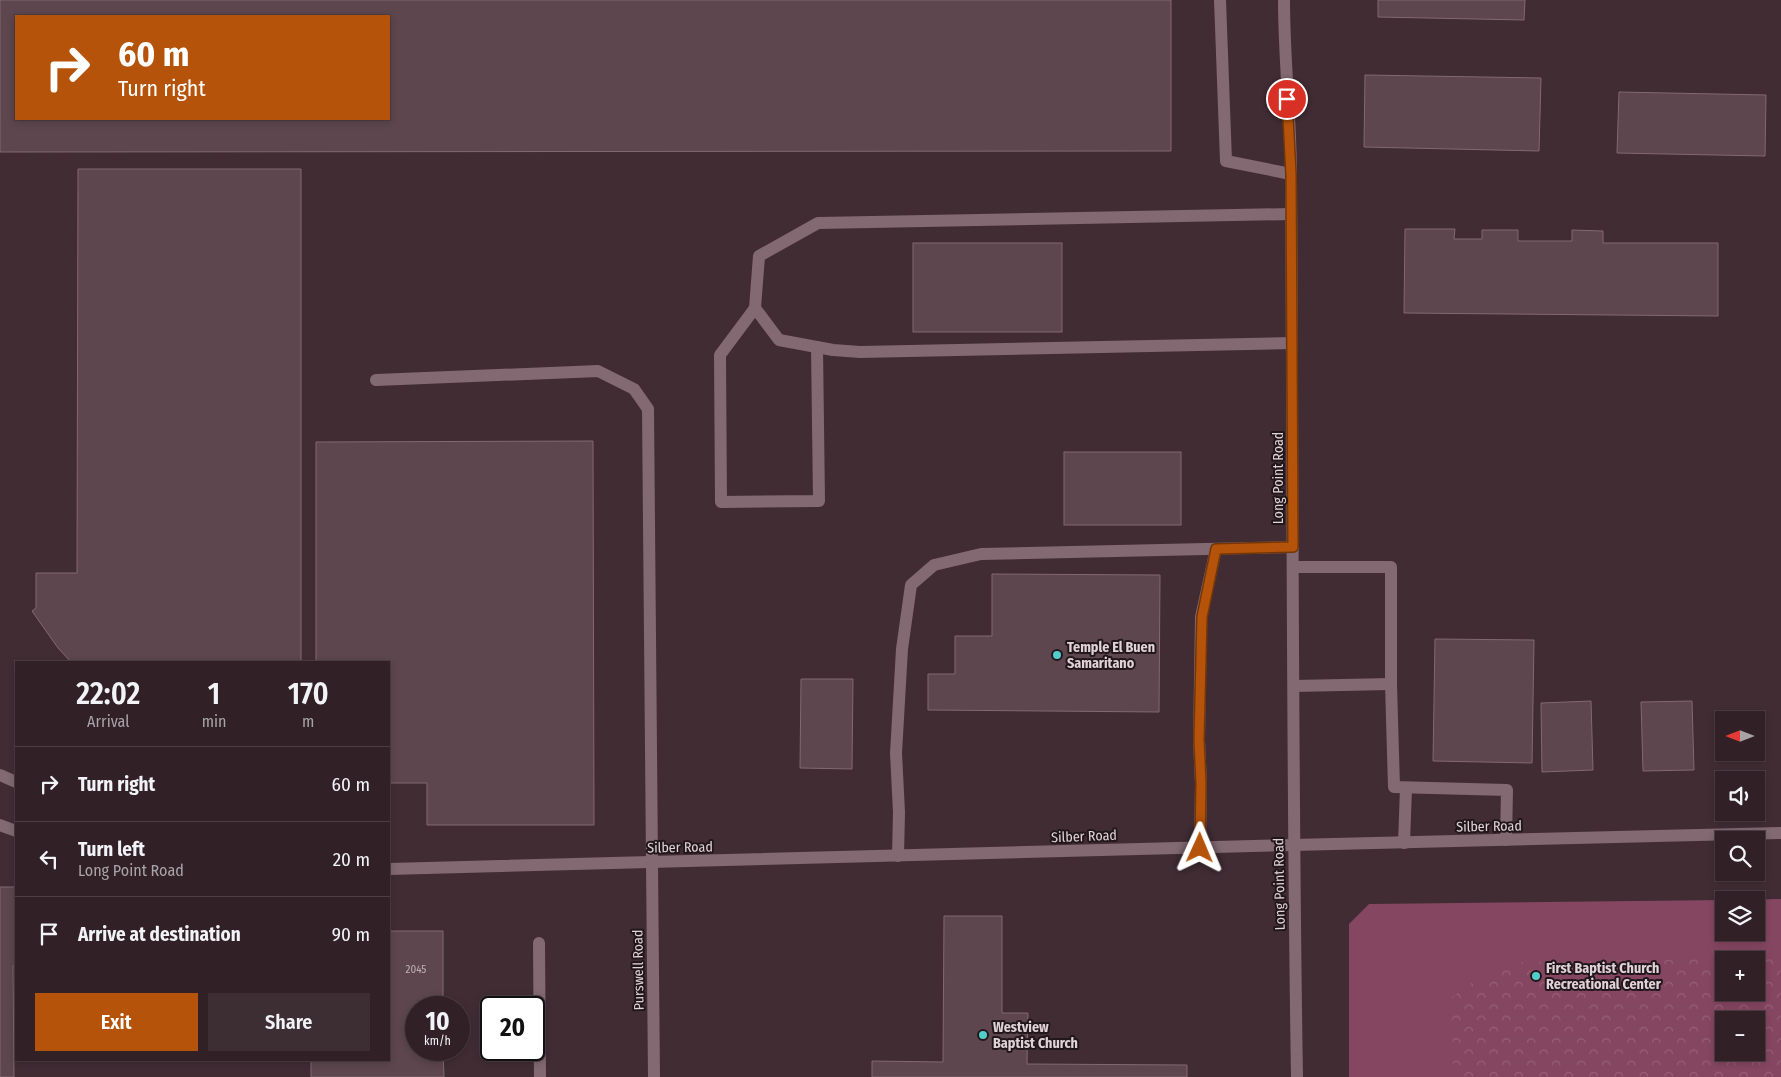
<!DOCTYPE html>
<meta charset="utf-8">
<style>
body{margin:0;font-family:"Fira Sans Condensed",sans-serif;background:#3d2e33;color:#f1f3f6;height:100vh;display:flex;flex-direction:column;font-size:19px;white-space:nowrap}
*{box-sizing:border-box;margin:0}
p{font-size:16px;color:#a8a3a7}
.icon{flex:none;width:28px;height:28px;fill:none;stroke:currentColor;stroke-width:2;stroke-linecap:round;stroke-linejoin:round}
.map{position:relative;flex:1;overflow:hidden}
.panel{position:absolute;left:15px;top:661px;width:375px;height:400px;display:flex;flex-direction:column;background:#312127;border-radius:0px;box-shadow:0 2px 8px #0003,0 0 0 1px #4c3e44}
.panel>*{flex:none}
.hud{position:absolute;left:15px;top:15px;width:375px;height:105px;border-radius:0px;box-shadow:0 2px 8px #0003,0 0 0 1px #4c3e44;background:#b45309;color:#fff;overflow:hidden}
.needle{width:32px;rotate:270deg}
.buttons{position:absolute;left:1715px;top:711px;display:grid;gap:10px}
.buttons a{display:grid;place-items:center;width:50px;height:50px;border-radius:0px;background:#312127;box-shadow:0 2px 8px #0003,0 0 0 1px #4c3e44;font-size:25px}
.speed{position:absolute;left:405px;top:996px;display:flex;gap:10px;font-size:25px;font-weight:700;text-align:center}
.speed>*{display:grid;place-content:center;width:65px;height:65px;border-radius:50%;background:#312127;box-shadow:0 2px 8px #0003,0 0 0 1px #4c3e44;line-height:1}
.speed small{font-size:12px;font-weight:400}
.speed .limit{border:2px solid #111;border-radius:8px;background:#fff;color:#111}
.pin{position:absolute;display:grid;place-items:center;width:42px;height:42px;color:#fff;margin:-21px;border:2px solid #fff;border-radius:50%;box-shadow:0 1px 5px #0007}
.me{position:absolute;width:55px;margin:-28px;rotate:1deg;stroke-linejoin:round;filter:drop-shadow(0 0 4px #0008)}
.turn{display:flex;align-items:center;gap:18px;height:105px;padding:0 20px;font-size:22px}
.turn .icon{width:65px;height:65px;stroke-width:2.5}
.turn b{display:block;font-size:35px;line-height:42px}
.eta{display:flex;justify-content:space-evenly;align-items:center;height:85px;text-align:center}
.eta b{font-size:30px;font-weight:600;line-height:35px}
.button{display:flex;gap:10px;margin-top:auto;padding:10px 20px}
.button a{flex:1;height:58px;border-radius:0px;background:#b45309;color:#fff;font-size:20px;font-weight:600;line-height:58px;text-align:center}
.button a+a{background:#3d2e33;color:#f1f3f6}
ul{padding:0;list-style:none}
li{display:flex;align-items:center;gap:15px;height:75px;padding:0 20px;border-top:1px solid #4c3e44}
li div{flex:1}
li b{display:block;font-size:19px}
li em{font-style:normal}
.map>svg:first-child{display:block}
.grass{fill:#854661;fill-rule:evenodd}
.park{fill:url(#park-crowns);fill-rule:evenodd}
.building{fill:#5d464e;stroke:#826972;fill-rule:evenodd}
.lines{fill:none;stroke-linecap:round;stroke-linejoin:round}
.service{stroke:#826972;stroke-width:12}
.minor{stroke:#826972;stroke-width:12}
.tertiary{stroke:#826972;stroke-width:12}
.secondary{stroke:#826972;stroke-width:12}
.route-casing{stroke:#753606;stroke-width:12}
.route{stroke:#b45309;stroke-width:9}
.poi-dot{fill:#53cdca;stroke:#21171b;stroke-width:2}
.labels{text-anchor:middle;stroke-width:4;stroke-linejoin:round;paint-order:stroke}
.number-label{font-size:11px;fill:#bfafb5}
.street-label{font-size:14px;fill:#e0d2d7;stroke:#21171b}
.poi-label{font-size:14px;font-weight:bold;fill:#e0d2d7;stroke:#21171b;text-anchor:start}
</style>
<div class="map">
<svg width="1781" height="1077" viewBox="0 0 1781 1077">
<defs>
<pattern id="park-crowns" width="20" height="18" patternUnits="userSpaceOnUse" patternTransform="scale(1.25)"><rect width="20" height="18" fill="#854661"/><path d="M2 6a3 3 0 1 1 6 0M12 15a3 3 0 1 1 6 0" fill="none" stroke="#966077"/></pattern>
</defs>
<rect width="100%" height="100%" fill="#412c34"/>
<path class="grass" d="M 1781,899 L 1781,1077 L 1349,1077 L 1349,924 L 1369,904 L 1724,900 L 1724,932 L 1756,932 L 1756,900 L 1731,900 ZM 1724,960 L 1756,960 L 1756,992 L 1724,992 ZM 1724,1020 L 1756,1020 L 1756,1052 L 1724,1052 Z"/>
<path class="park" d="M 1781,958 L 1781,1077 L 1453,1077 L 1452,997 L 1481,976 L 1523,962 ZM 1724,960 L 1756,960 L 1756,992 L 1724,992 ZM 1724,1020 L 1756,1020 L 1756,1052 L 1724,1052 Z"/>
<g class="building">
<path d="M 0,0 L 1171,0 L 1171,151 L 0,152 ZM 16,16 L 389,16 L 389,119 L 16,119 Z"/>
<path d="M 1378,0 L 1525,0 L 1524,20 L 1378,17 Z"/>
<path d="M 1365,75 L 1541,78 L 1539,151 L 1364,147 Z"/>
<path d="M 1619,92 L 1766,95 L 1765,156 L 1617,153 Z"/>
<path d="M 78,169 L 301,169 L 301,662 L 71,662 L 58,648 L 32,611 L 36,608 L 36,573 L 77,573 Z"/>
<path d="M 1405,229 L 1455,229 L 1454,239 L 1482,239 L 1482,230 L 1518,230 L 1518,241 L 1572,241 L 1572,230 L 1603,231 L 1603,243 L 1718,243 L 1718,316 L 1404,313 Z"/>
<rect x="913" y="243" width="149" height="89"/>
<path d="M 593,441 L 594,825 L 427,825 L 427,783 L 389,783 L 389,662 L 316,662 L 316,442 Z"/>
<rect x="1064" y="452" width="117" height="73"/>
<path d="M 992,574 L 1160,575 L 1159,712 L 928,710 L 928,674 L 955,674 L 955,636 L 992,636 Z"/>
<path d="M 1435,639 L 1534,640 L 1532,763 L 1433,761 Z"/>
<path d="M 801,679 L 853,679 L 852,769 L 800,768 Z"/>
<path d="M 1591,701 L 1593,770 L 1542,772 L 1541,703 Z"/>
<path d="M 1692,701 L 1694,770 L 1643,771 L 1641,702 Z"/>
<path d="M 0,887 L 16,887 L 16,966 L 13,966 L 14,1077 L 0,1077 Z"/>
<path d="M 944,916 L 1002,916 L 1002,1013 L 1028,1013 L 1027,1064 L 1187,1065 L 1187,1077 L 872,1077 L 872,1061 L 943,1062 Z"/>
<path d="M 389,931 L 443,931 L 443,1008 L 416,1008 L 416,1050 L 443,1050 L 444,1077 L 311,1077 L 311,1060 L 389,1060 Z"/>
</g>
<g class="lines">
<g class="service">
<path d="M 1220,0 L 1226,161 L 1291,174"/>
<path d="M 1291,214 L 818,223 L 759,256 L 755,308 L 779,340 L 833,350 L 860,352 L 1292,343"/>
<path d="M 755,308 L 720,355 L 721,502 L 819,501 L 817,347"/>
<path d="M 376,380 L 598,371 L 634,389 L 648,409 L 652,863"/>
<path d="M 1293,567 L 1391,567 L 1391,684 L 1394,787 L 1507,790 L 1506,840"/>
<path d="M 1294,686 L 1391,684"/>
<path d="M 1404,843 L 1406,788"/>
<path d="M 1200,848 L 1201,783 L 1199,740 L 1201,617 L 1216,549"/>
<path d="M 898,856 L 899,812 L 896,753 L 902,649 L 911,585 L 934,565 L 981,554 L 1293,547"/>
<path d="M 539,943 L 540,1077"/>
</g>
<g class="minor">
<path d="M 0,775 L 16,782"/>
<path d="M 0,825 L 16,831"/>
<path d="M 652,863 L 654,1077"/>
<path d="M 389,869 L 1293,845"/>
</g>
<path class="tertiary" d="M 1293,845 L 1781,833"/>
<path class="secondary" d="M 1284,0 C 1284,60 1291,119 1291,178 C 1293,478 1292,778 1297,1077"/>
</g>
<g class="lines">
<defs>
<path id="route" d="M 1200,848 L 1201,783 L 1199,740 L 1202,617 L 1216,549 L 1293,547 L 1291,174 L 1287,99"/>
</defs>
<use href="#route" class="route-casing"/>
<use href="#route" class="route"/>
</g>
<g class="poi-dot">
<circle cx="1057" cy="655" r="5"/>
<circle cx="1536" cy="976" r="5"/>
<circle cx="983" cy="1035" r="5"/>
</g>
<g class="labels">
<g class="number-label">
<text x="416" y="973">2045</text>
</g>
<g class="street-label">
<text transform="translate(1278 478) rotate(-90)" y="5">Long Point Road</text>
<text transform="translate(1489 826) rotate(-1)" y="5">Silber Road</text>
<text transform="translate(1084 836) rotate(-2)" y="5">Silber Road</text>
<text transform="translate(680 847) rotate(-1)" y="5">Silber Road</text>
<text transform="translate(1279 884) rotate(-91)" y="5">Long Point Road</text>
<text transform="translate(638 970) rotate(-91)" y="5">Purswell Road</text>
</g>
<g class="poi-label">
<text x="1067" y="652">Temple El Buen<tspan x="1067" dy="16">Samaritano</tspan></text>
<text x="1546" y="973">First Baptist Church<tspan x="1546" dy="16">Recreational Center</tspan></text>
<text x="993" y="1032">Westview<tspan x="993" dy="16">Baptist Church</tspan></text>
</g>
</g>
</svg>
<div class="buttons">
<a><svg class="needle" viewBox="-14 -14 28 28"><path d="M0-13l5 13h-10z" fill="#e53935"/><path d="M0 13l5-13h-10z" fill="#a8a3a7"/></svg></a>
<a><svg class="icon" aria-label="sound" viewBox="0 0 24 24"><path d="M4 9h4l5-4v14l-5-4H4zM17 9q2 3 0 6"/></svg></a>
<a><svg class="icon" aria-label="search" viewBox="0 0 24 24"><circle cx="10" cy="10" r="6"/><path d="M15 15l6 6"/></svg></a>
<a><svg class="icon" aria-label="layers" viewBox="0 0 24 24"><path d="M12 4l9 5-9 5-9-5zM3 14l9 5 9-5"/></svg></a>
<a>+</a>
<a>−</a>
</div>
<div class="speed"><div>10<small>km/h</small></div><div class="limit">20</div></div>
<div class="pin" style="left:1287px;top:99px;background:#d93025"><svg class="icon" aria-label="arrive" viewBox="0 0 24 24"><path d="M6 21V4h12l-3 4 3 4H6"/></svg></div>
<svg class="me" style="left:1200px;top:848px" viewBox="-20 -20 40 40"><path d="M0-17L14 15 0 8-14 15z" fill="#b45309" stroke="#fff" stroke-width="4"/></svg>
<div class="hud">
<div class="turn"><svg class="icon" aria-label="right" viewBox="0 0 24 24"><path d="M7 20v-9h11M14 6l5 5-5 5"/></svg><div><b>60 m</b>Turn right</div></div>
</div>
<section class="panel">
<div class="eta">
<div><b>22:02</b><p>Arrival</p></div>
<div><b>1</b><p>min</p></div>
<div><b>170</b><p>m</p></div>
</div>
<ul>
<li><svg class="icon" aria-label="right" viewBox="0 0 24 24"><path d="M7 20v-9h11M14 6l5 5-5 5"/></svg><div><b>Turn right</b></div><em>60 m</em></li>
<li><svg class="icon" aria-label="left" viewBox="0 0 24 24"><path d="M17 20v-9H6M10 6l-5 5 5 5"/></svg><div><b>Turn left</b><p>Long Point Road</p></div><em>20 m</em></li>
<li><svg class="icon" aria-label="arrive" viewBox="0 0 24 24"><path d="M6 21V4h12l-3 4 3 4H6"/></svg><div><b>Arrive at destination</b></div><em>90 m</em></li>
</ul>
<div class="button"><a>Exit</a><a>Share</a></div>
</section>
</div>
